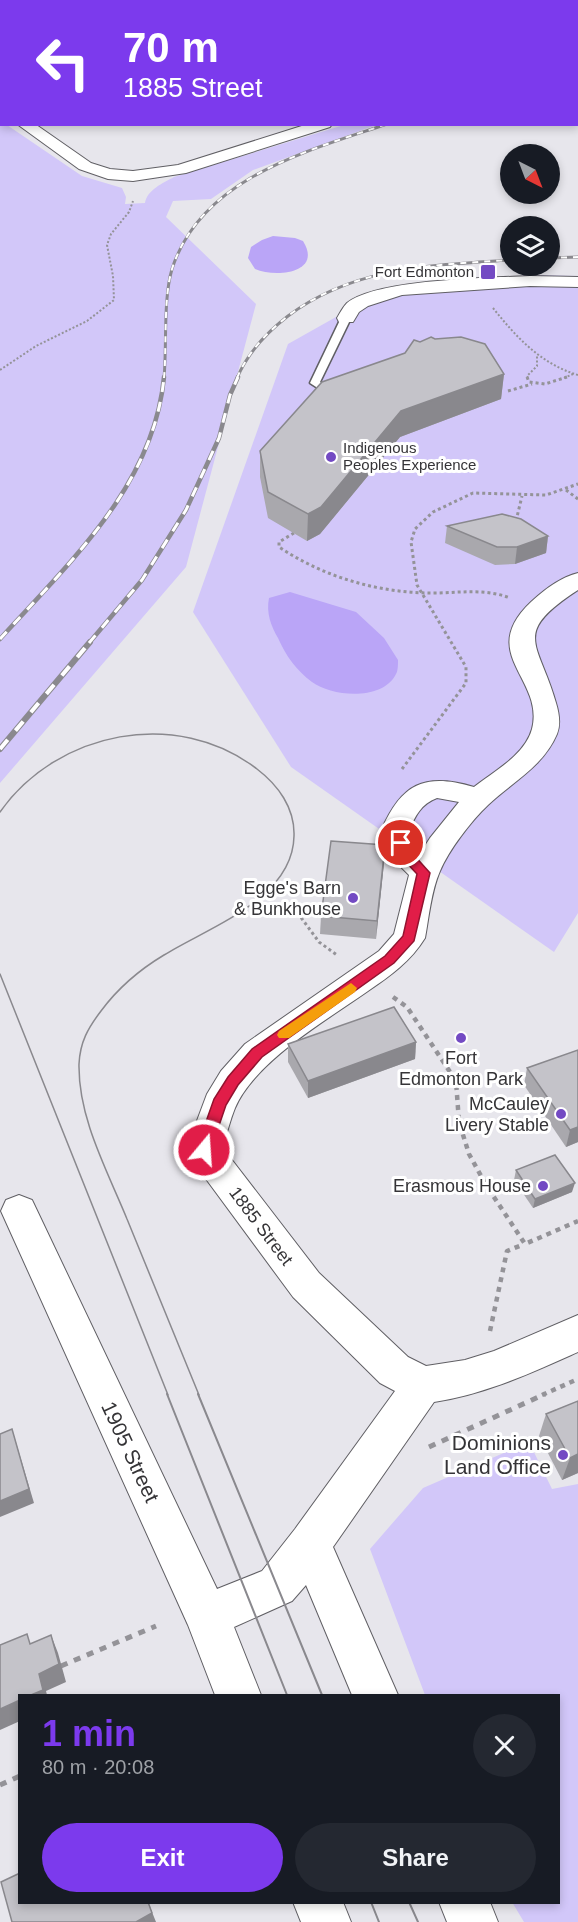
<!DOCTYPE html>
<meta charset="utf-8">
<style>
body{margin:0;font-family:Helvetica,sans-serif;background:#242831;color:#f1f3f6;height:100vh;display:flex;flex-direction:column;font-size:22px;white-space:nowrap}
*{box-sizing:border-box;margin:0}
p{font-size:20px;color:#9ea1a6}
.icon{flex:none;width:33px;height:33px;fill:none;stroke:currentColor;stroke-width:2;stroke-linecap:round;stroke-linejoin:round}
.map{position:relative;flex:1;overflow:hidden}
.drawer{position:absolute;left:18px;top:1694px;width:542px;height:210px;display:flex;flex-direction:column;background:#171b24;border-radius:0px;box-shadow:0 3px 9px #0003}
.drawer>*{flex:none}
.top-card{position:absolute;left:0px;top:0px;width:579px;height:126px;box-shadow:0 3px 9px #0003;background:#7c3aed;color:#fff;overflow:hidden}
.needle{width:39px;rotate:138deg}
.tools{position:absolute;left:500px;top:144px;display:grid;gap:12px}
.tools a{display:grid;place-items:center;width:60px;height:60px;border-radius:50%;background:#171b24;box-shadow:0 3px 9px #0003;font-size:30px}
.pin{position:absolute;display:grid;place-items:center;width:51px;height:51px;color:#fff;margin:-26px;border:3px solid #fff;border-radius:50%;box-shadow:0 2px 6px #0007}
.me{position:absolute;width:66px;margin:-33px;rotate:18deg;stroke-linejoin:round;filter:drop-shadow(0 0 4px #0008)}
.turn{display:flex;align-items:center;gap:21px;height:126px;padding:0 24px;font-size:27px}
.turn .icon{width:78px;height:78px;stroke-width:2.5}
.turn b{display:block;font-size:42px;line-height:51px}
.round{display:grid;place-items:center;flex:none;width:63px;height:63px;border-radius:32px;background:#242831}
.head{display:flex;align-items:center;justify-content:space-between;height:102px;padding:0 24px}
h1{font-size:36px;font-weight:800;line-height:45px;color:#7c3aed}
.cta{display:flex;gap:12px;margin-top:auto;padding:12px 24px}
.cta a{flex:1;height:69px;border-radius:36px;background:#7c3aed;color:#fff;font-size:24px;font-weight:800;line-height:69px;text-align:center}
.cta a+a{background:#242831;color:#f1f3f6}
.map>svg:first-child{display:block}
.green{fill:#d2c7f9}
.water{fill:#baa5f7}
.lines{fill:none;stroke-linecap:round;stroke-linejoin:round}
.service-casing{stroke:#605f64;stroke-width:3}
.minor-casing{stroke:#605f64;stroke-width:2}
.path-far4{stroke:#949398;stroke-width:1.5;stroke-dasharray:2 2;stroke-linecap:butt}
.path-far3{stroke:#949398;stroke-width:2;stroke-dasharray:2 2;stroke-linecap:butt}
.path-far2{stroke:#949398;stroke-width:3;stroke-dasharray:3 3;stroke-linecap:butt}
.path-far1{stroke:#949398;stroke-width:4.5;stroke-dasharray:5 5;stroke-linecap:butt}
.path{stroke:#949398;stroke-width:5;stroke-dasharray:7 7;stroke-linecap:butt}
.service{fill:#fff;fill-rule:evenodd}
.minor{fill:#fff;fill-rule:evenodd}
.tram-far1{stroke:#8a898e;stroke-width:1.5}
.tram{stroke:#8a898e;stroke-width:2}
.rail-far2-casing{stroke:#8a898e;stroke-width:3}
.rail-far1-casing{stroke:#8a898e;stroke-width:4.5}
.rail-casing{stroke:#8a898e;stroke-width:6}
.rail-far2{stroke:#fff;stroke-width:2;stroke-dasharray:6;stroke-linecap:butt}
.rail-far1{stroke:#fff;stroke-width:3;stroke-dasharray:10;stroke-linecap:butt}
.rail{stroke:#fff;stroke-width:4;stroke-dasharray:12;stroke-linecap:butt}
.wall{fill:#a9a8ad}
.shaded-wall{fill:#89888d}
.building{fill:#c4c3c9;stroke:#89888d;stroke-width:1.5}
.route{fill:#e11d48;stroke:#92132f;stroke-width:1.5}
.slow{fill:#f59e0b}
.poi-dot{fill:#734ac3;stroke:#fff;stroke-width:2}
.labels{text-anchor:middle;stroke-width:6;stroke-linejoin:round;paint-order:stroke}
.far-poi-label{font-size:15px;fill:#353437;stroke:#fff;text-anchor:end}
.poi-label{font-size:18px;fill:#353437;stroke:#fff;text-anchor:end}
.street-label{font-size:18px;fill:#353437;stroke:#fff}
.near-poi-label{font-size:21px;fill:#353437;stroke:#fff;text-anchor:end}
.near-street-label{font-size:21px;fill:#353437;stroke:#fff}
</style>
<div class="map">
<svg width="578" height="1922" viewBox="0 0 578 1922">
<rect width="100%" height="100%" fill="#e7e6ec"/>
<g class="green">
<path d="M 39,0 L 374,0 L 369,2 Z"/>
<path d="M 0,119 L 2,124 L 7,125 L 82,176 L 122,188 L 126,197 L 125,204 L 145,203 C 147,190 163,183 174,177 L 344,125 L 376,125 L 253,170 L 211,199 L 173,201 L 166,217 L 256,304 L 186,567 L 0,783 Z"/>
<path d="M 527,275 L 578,276 L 578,913 L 554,952 L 291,767 L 193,612 L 288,344 L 336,317 L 384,299 Z"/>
<path d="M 529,1442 L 552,1489 L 578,1484 L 578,1922 L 524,1922 L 512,1902 L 558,1902 L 558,1695 L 425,1695 L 370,1549 L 423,1488 Z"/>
</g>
<g class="water">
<path d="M 273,236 L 295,238 L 303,241 C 323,273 276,278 255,269 L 248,258 L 251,247 L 262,240 Z"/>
<path d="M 290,592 L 356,612 L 384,638 L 398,660 C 398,665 398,671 396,674 C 383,701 332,697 312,682 C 296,670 286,656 278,638 C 271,626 266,613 269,598 Z"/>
</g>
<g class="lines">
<defs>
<path id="service" d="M 346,315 L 351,318 L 320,382 L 333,391 L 333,395 L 330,396 L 310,383 L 341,318 Z"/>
<g id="minor">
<rect x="0" y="104" width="2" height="9"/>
<path d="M 17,124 L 35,124 L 91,163 L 110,169 L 133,171 L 178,165 L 308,124 L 332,124 L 330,127 L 186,173 L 133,181 L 108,179 L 79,169 Z"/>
<path d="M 530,276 L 578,277 L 578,287 L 530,286 L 402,295 L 368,306 L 359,312 L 353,322 L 339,322 L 337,318 C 340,313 343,307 347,303 C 377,279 489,278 530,276 Z"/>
<path d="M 578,573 L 578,590 C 510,634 539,642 556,703 C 559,713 561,724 557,734 C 543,767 512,782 488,805 C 471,821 449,850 440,871 C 431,891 429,917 425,938 C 411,961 390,976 368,991 C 327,1020 255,1061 235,1108 C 230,1120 227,1134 222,1147 L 319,1273 L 408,1357 L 426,1366 L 465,1360 L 494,1351 L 578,1315 L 578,1352 C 531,1373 486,1394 434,1402 L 333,1547 L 398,1695 L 352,1695 L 306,1585 L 292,1601 L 234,1627 L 261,1695 L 215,1695 L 188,1625 L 1,1211 L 6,1200 L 19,1195 L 32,1200 L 217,1589 L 262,1571 L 295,1529 L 395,1391 L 380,1383 L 293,1297 L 192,1160 L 186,1150 L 207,1094 L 221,1071 L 245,1044 L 379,951 L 394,934 L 409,875 L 397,863 L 381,831 C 401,784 424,772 474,787 C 493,772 525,755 532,729 C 545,679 476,654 531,602 C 544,590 561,577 578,573 ZM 437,798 L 459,802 L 430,838 L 421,852 L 409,831 C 415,816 421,804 437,798 Z"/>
<path d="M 293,1902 L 343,1902 L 351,1922 L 301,1922 Z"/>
<path d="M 439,1902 L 490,1902 L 498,1922 L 447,1922 Z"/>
</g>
</defs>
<use href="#service" class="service-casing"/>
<use href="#minor" class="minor-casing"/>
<path class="path-far4" d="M 114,0 L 119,2"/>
<g class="path-far3">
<path d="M 493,308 C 517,338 541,364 578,375"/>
<path d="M 0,370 L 36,346 L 87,321 L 114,300 L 113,276 L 107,245 L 111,234 L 129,212 L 133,201"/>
<path d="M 528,378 L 527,376 L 537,366 L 537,356"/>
<path d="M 564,378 L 573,374"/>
</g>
<g class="path-far2">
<path d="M 527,377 L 529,382 L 545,384 L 567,377"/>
<path d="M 508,391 L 532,384"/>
<path d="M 566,490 L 578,499"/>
<path d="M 516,521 L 522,496"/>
<path d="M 294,533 L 279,542 L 279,547 C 324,577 378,593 432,593 C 459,593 484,588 510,598"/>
<path d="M 402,769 L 466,683 L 466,667 L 417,585 L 411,542 L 415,529 L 433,512 L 473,493 L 546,495 L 578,484"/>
<path d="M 294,908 L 319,942 L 337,955"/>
</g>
<g class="path-far1">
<path d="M 393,997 L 407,1007 L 456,1081 L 459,1122 L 469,1154 L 486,1185 L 525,1244 L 578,1221"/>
<path d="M 490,1331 L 507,1251 L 522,1245"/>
<path d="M 542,1395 L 578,1379"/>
</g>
<g class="path">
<path d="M 429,1447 L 545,1394"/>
<path d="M 61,1666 L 156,1626"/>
<path d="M 0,1785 L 20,1776"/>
</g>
<use href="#service" class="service"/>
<use href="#minor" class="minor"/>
<g class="tram-far1">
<path d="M 0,812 C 57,731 177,707 257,769 C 278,785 295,808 294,836 C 293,899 209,927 164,955 C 139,970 118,988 101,1011 C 88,1028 80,1042 79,1064 C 78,1118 107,1170 127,1219 C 151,1278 175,1337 199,1395"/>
<path d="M 0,974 L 168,1395"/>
</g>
<g class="tram">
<path d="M 167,1394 L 287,1695"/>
<path d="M 198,1394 L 322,1695"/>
<path d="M 371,1902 L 379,1922"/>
<path d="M 409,1902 L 418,1922"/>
</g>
<defs>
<g id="rail-far2">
<path d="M 549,258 L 578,257"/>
<path d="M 164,378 C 167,346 163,299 172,269 C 201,178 307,151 387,124"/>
<path d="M 237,378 C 248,352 266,333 288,316 C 353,267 432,265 510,260"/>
</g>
<g id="rail-far1">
<path d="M 0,639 C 69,563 154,485 164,377"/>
<path d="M 89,643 L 142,580 L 186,510 L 219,438 L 230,395 L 238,377"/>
</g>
<path id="rail" d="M 0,749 L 90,642"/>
</defs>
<use href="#rail-far2" class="rail-far2-casing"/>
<use href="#rail-far1" class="rail-far1-casing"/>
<use href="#rail" class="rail-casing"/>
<use href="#rail-far2" class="rail-far2"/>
<use href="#rail-far1" class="rail-far1"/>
<use href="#rail" class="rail"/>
</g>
<g class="wall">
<rect x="400" y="0" width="148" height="2"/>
<path d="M 504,374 L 501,399 L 400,437 L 320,534 L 307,541 L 268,518 L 260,477 L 260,451 Z"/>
<path d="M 447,526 L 548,536 L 546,553 L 515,564 L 495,565 L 445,543 Z"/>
<path d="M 384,863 L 376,939 L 320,934 L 321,916 Z"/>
<path d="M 416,1042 L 415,1059 L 308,1098 L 288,1062 L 288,1044 Z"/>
<path d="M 578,1050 L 578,1142 L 566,1147 L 524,1085 L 527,1068 Z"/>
<path d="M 516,1170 L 572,1192 L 533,1208 L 514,1180 Z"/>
<path d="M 578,1401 L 578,1473 L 562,1480 L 539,1436 L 546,1414 Z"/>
</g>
<g class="shaded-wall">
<path d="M 517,0 L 548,0 L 548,2 L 511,2 Z"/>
<path d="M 504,374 L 501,399 L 400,437 L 320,534 L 307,541 L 308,514 L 401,411 Z"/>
<path d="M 548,536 L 546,553 L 515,564 L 517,547 Z"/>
<path d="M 385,845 L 384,863 L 376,939 L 377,921 Z"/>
<path d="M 416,1042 L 415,1059 L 308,1098 L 308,1081 Z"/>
<path d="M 578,1127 L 578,1142 L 566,1147 L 570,1130 Z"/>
<path d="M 575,1183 L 572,1192 L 533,1208 L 535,1199 Z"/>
<path d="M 12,1429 L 34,1503 L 0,1517 L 0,1501 Z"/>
<path d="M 578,1454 L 578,1473 L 562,1480 L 570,1458 Z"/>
<path d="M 51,1635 L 58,1653 L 66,1682 L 46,1691 L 47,1695 L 31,1695 Z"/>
<path d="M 20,1700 L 20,1721 L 0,1730 L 0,1709 Z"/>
<path d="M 148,1902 L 156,1922 L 136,1922 Z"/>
</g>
<g class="building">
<path d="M 431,0 L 517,0 L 511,2 L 436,2 Z"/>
<path d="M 431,337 L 435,339 L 461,337 L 485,344 L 504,374 L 401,411 L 321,507 L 308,514 L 268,492 L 260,451 L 322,382 L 405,353 L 414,340 L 420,342 Z"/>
<path d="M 502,514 L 521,519 L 548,536 L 517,547 L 497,547 L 447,526 Z"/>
<path d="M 331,841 L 385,845 L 377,921 L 321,916 Z"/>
<path d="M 394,1007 L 416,1042 L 308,1081 L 288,1044 Z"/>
<path d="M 578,1050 L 578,1127 L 570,1130 L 527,1068 Z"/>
<path d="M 555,1155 L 575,1183 L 535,1199 L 516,1170 Z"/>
<path d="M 578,1401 L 578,1454 L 570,1458 L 546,1414 Z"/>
<path d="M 12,1429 L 29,1489 L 0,1501 L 0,1434 Z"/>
<path d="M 27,1634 L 30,1644 L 51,1635 L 59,1664 L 39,1674 L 43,1690 L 31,1695 L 20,1695 L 20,1700 L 0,1709 L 0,1645 Z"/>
<path d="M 20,1873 L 20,1902 L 148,1902 L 152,1913 L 136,1922 L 12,1922 L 1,1882 Z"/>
</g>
<path class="route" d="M 401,839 L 406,840 L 413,854 L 430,873 L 414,941 L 394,963 L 262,1057 L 238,1085 L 226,1105 L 209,1155 L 204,1157 L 198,1155 L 196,1150 L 214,1099 L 228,1077 L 252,1049 L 385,956 L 403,936 L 417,874 L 403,859 L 395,843 Z"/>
<path class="slow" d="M 351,983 L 357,988 L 355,992 L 289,1038 L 279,1038 L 277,1035 L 279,1031 Z"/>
<g class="poi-dot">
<rect x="480" y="264" width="16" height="16" rx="3"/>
<circle cx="331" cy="457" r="6"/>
<circle cx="353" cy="898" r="6"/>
<circle cx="461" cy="1038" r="6"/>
<circle cx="561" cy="1114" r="6"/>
<circle cx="543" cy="1186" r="6"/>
<circle cx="563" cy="1455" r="6"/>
</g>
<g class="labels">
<g class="far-poi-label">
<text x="474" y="277">Fort Edmonton</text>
<text x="343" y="453" text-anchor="start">Indigenous<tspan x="343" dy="17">Peoples Experience</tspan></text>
</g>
<g class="poi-label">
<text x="341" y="894">Egge's Barn<tspan x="341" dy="21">&amp; Bunkhouse</tspan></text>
<text x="461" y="1064" text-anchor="middle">Fort<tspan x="461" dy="21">Edmonton Park</tspan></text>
<text x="549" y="1110">McCauley<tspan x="549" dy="21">Livery Stable</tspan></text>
<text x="531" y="1192">Erasmous House</text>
</g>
<g class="street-label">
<text transform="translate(261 1226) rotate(53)" y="6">1885 Street</text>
</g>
<g class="near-poi-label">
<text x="551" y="1450">Dominions<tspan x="551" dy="24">Land Office</tspan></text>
</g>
<g class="near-street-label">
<text transform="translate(130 1452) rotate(65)" y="7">1905 Street</text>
</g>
</g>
</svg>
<div class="tools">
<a><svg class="needle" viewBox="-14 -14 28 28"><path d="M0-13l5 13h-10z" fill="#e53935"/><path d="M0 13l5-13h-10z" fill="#9ea1a6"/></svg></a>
<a><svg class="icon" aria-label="layers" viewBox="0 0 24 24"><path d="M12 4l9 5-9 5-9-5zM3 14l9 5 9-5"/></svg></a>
</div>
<div class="pin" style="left:401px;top:843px;background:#d93025"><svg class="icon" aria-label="arrive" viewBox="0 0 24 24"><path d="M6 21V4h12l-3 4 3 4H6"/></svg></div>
<svg class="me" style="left:204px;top:1150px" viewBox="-20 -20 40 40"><circle r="17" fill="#e11d48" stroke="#fff" stroke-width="3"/><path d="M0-11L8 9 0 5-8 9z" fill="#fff"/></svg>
<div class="top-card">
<div class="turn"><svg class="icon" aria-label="left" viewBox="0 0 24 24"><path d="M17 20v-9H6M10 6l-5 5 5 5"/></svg><div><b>70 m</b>1885 Street</div></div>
</div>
<section class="drawer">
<div class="head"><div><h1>1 min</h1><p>80 m · 20:08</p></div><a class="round"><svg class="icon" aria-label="close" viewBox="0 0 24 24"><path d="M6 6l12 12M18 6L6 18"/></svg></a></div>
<div class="cta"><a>Exit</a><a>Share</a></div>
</section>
</div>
